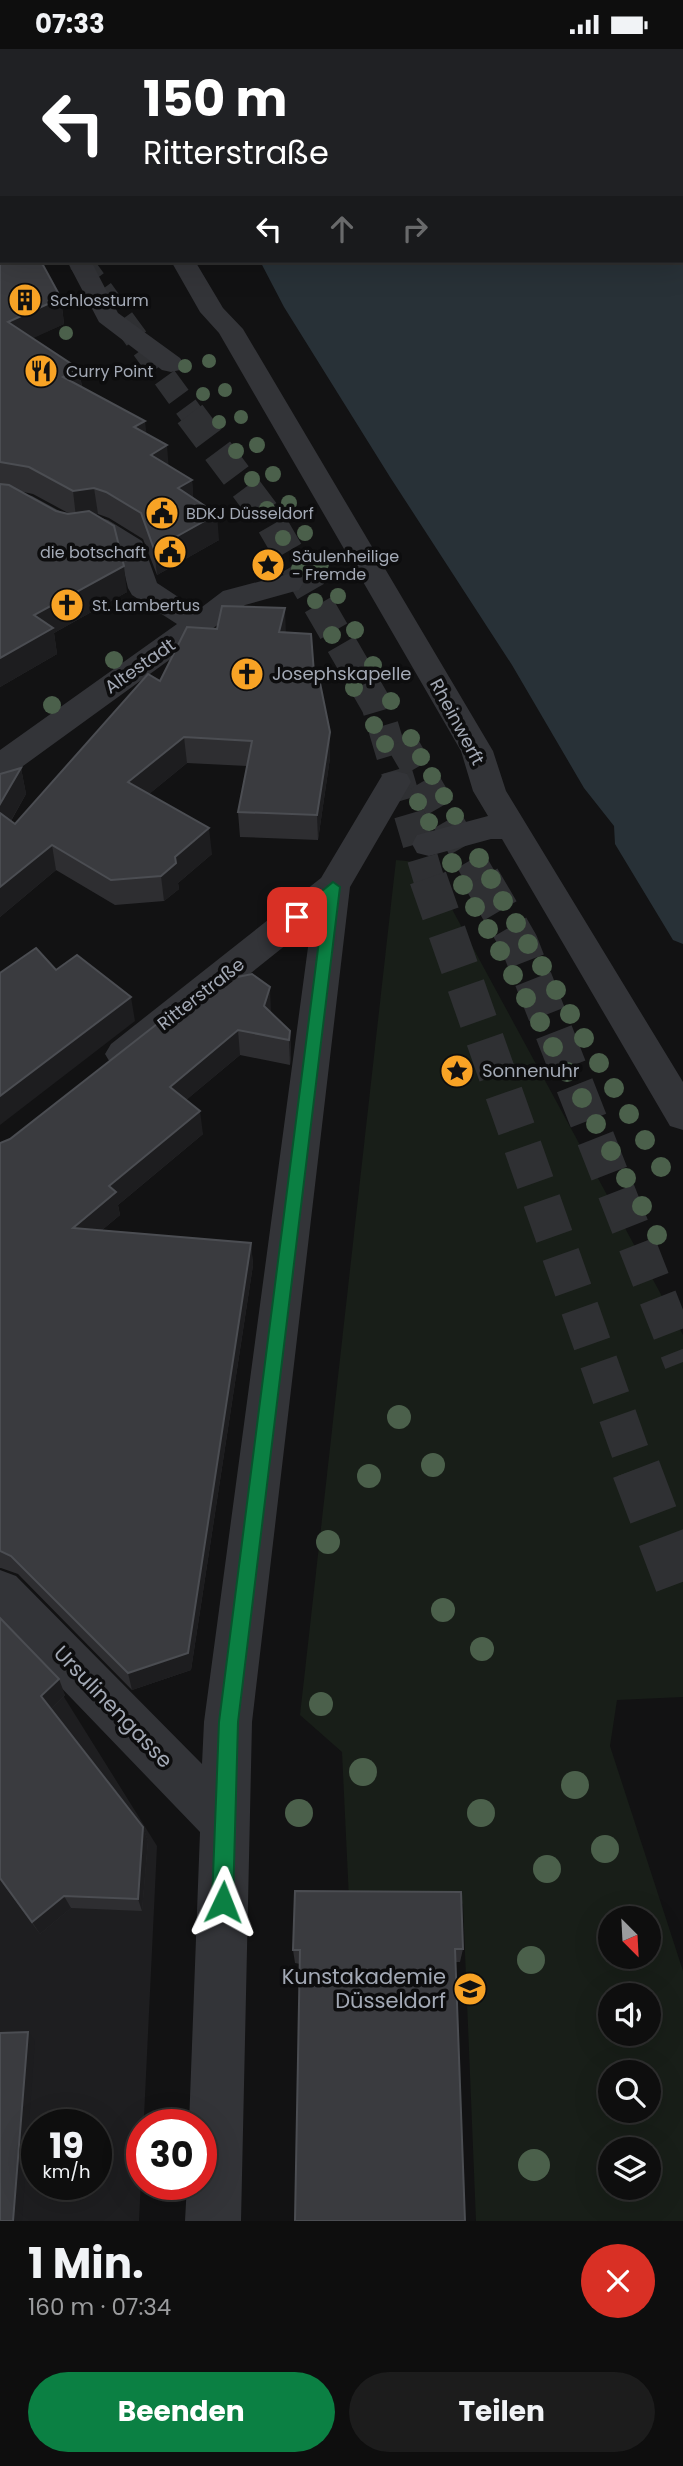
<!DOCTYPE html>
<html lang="de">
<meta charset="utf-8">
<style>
body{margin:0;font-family:Poppins,sans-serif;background:#1c1c1c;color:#f1f3f6;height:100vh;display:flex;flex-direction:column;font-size:26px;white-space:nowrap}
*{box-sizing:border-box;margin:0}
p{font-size:23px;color:#9b9c9e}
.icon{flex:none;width:38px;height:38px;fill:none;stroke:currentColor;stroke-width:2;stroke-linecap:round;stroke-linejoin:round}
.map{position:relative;height:2172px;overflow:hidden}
.side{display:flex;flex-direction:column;background:#0e0e0e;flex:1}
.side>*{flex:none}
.top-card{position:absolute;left:0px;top:0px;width:684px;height:214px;box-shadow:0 7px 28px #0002,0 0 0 2px #2e2e2e;background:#202124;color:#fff;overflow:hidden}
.needle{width:46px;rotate:156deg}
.fabs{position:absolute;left:598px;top:1857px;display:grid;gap:14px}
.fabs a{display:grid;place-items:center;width:63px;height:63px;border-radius:50%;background:#0e0e0e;box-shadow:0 7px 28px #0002,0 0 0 2px #2e2e2e;font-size:35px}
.speed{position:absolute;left:21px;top:2060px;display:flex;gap:14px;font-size:35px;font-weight:700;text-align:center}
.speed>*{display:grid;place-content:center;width:91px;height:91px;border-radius:50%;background:#0e0e0e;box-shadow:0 7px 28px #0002,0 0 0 2px #2e2e2e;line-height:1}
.speed small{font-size:18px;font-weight:400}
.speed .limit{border:10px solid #d22;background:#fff;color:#111}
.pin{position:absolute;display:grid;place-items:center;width:60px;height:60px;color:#fff;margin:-30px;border-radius:14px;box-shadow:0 4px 10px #0006}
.me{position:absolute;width:77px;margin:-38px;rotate:2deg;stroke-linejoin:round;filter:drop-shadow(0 0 5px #0008)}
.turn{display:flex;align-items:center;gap:24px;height:147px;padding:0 28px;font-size:32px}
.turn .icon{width:91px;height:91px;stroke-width:2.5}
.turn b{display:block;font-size:49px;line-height:60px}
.lanes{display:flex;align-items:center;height:66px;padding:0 28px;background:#0003;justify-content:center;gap:35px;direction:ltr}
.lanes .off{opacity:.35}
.round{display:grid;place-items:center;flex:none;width:74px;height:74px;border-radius:37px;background:#1c1c1c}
.summary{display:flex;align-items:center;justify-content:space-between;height:119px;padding:0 28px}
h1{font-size:42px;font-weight:700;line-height:52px}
.action{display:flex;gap:14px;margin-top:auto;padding:14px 28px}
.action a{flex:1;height:80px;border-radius:42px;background:#0b8043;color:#fff;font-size:28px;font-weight:700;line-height:80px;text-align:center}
.action a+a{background:#1c1c1c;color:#f1f3f6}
.status{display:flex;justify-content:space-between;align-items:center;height:49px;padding:0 35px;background:#0e0e0e;direction:ltr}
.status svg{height:19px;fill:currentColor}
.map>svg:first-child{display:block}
.built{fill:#1e1e20;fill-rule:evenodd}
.green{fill:#181e18;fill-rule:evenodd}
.water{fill:#283137}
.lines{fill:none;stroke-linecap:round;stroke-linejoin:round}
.highway-tunnel-far3{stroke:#2f3033;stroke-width:24;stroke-dasharray:24 12;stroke-linecap:butt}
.highway-tunnel-far2{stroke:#2f3033;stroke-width:31;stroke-dasharray:31 15;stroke-linecap:butt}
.highway-tunnel-far1{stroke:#2f3033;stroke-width:38;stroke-dasharray:38 19;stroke-linecap:butt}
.highway-tunnel{stroke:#2f3033;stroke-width:49;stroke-dasharray:49 24;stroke-linecap:butt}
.minor{fill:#333438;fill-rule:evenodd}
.tree{fill:#4b604b}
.wall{fill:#2e2e31;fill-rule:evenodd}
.shaded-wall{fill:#1d1d1f}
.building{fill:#3a3b3f;stroke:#4b4d52;stroke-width:2}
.route{fill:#0b8043;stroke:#07532c;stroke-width:2}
.labels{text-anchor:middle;stroke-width:7;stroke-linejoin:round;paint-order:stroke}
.far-poi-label{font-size:16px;fill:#a3a9b5;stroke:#0d0d0e;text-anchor:start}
.street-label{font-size:18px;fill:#a3a9b5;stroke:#0d0d0e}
.poi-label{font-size:18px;fill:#a3a9b5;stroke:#0d0d0e;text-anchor:start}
.near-street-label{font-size:21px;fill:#a3a9b5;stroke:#0d0d0e}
.near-poi-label{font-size:21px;fill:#a3a9b5;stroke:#0d0d0e;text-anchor:end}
</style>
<div class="status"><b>07:33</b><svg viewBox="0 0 49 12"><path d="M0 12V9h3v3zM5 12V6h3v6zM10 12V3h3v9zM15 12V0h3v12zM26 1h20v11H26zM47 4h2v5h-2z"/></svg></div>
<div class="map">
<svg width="683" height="2172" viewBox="0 0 683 2172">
<rect width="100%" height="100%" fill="#121213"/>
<path class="built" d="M 0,1584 L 64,1648 L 157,1797 L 139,2172 L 0,2172 ZM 37,2076 L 96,2076 L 96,2135 L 37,2135 Z"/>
<path class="green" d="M 396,811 L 427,814 L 683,1286 L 683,1648 L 617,1651 L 610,1697 L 683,1922 L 683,2172 L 476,2172 L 463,1855 L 349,1850 L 342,1703 L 300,1666 ZM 611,1869 L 649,1869 L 649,1908 L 611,1908 ZM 611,1946 L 649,1946 L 649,1984 L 611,1984 ZM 611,2023 L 649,2023 L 649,2062 L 611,2062 ZM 611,2100 L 649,2100 L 649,2138 L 611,2138 Z"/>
<path class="water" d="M 122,0 L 683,0 L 683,895 L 673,891 L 615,795 L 614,777 L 584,739 L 512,616 L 390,428 L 284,258 L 260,212 L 682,212 L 682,2 Z"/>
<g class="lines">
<g class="highway-tunnel-far3">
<path d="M 0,74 L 2,77"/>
<path d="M 80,212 L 192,366"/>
</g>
<g class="highway-tunnel-far2">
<path d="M 190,365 L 269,470 L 377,657 L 429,831"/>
<path d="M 401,692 L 482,831"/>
</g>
<g class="highway-tunnel-far1">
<path d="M 428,829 L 637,1422"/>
<path d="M 481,829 L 519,894 L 683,1313"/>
</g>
<path class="highway-tunnel" d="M 636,1420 L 683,1544"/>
<g class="minor">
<rect x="9" y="0" width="22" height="2"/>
<rect x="86" y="0" width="22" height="2"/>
<path d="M 2,54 L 2,68 L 0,69 L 0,55 Z"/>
<path d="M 67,212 L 91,212 L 118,264 L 180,309 L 184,315 L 180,321 L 171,323 L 162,321 L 99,273 Z"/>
<path d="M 171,212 L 195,212 L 223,259 L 243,280 L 493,702 L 506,742 L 683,1033 L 683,1081 L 670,1077 L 502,790 L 491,790 L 429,807 L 417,804 L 412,795 L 417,786 L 488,767 L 473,742 L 461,702 L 219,284 L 200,263 Z"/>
<path d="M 0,440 L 32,447 L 76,471 L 98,468 L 108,471 L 142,492 L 157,534 L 198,561 L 223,542 L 288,525 L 299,527 L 303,534 L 299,541 L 245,556 L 12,725 L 0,728 L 0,701 L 177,575 L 132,546 L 128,539 L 119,502 L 93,486 L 71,489 L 61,486 L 14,460 L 0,458 Z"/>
<path d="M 395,722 L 407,725 L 411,733 L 350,838 L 252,1673 L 241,2172 L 185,2172 L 187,2135 L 201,2135 L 201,2076 L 189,2076 L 200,1783 L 0,1575 L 0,1521 L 16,1527 L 202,1715 L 204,1673 L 311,876 L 137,1015 L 124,1020 L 111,1015 L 105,1005 L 111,995 L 321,829 L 383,725 Z"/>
</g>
</g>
<g class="tree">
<circle cx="66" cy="284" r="7"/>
<circle cx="209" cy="312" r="7"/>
<circle cx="185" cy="317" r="7"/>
<circle cx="225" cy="341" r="7"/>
<circle cx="203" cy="345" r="7"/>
<circle cx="241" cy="368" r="7"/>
<circle cx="219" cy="373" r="7"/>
<circle cx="257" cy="396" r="8"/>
<circle cx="236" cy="402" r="8"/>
<circle cx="273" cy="425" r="8"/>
<circle cx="252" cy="430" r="8"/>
<circle cx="289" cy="454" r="8"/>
<circle cx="267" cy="460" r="8"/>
<circle cx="305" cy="484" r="8"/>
<circle cx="283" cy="489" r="8"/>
<circle cx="321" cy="515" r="8"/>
<circle cx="299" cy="520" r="8"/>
<circle cx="338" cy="547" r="8"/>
<circle cx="315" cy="552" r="8"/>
<circle cx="355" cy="581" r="9"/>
<circle cx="332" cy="586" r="9"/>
<circle cx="114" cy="611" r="9"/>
<circle cx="373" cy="616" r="9"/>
<circle cx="354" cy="639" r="9"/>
<circle cx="391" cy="652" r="9"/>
<circle cx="52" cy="656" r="9"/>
<circle cx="374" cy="676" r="9"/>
<circle cx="411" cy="689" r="9"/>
<circle cx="385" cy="695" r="9"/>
<circle cx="421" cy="708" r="9"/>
<circle cx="432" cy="727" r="9"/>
<circle cx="444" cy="747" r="9"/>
<circle cx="418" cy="753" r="9"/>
<circle cx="455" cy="767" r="9"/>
<circle cx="429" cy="773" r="9"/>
<circle cx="479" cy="809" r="10"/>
<circle cx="452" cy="814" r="10"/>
<circle cx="491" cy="830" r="10"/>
<circle cx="463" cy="836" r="10"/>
<circle cx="503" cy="852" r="10"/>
<circle cx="475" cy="858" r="10"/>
<circle cx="516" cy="874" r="10"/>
<circle cx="488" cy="880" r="10"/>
<circle cx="528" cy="895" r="10"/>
<circle cx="500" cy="902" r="10"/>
<circle cx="542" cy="917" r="10"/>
<circle cx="513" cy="926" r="10"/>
<circle cx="556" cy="941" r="10"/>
<circle cx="526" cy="949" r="10"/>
<circle cx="570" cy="965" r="10"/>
<circle cx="540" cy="973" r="10"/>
<circle cx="584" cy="989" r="10"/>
<circle cx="553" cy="998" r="10"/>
<circle cx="599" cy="1014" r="10"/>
<circle cx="567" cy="1023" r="10"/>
<circle cx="614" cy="1039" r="10"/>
<circle cx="582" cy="1049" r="10"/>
<circle cx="629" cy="1065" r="10"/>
<circle cx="596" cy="1075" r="10"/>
<circle cx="645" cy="1091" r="10"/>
<circle cx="611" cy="1102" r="10"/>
<circle cx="661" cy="1118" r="10"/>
<circle cx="626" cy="1129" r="10"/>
<circle cx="642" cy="1157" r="10"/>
<circle cx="657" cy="1186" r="10"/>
<circle cx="399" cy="1368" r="12"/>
<circle cx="433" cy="1416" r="12"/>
<circle cx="369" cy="1427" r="12"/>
<circle cx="328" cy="1493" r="12"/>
<circle cx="443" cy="1561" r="12"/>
<circle cx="482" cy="1600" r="12"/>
<circle cx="321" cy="1655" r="12"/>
<circle cx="363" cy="1723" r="14"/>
<circle cx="575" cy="1736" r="14"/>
<circle cx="299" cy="1764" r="14"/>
<circle cx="481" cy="1764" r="14"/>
<circle cx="605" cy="1800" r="14"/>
<circle cx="547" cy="1820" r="14"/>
<circle cx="531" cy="1911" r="14"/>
<circle cx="534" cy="2116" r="16"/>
</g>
<g class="wall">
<path d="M 0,213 L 61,249 L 64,275 L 32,289 L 79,320 L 82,338 L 147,385 L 169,417 L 192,431 L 193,449 L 219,491 L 157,526 L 143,490 L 109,469 L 98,465 L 94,466 L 127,543 L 54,584 L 57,605 L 0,638 ZM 19,442 L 33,445 L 70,465 L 68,465 L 56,462 Z"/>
<path d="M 286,583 L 314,624 L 330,709 L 318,791 L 240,788 L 238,763 L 247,717 L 187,714 L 149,745 L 212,805 L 178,834 L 179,840 L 164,852 L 115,856 L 56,821 L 0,868 L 0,725 L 21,719 L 26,745 L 11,772 L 15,775 L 160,632 Z"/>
<path d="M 271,963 L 290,982 L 291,1006 L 290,1016 L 240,1006 L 186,1051 L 203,1085 L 118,1156 L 120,1166 L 102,1181 L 251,1194 L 253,1216 L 191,1621 L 132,1641 L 18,1525 L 1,1519 L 0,1519 L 0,1094 L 10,1090 L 168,976 Z"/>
<path d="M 0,1569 L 65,1646 L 51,1660 L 143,1778 L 148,1792 L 142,1862 L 71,1859 L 40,1885 L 0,1831 Z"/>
<path d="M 463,1900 L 460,1913 L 300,1915 L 295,1914 L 293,1901 Z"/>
</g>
<g class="shaded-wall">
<path d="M 61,249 L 64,275 L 12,299 L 8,273 Z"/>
<path d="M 79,320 L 83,346 L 63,328 Z"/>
<path d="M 145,372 L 148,398 L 134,378 Z"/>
<path d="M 167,396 L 169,422 L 151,406 Z"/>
<path d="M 192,431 L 194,457 L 178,439 Z"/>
<path d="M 94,439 L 98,465 L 76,468 L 73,442 Z"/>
<path d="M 217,465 L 219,491 L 157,526 L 154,500 Z"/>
<path d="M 124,517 L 127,543 L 54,584 L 57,605 L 0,638 L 0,609 L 34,566 Z"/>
<path d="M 285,559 L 286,585 L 279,583 Z"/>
<path d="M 330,683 L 330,709 L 318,791 L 317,766 Z"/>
<path d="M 184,688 L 187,714 L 132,759 L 128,733 Z"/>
<path d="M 21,719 L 26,745 L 2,787 L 0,779 L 0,755 Z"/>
<path d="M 209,779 L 212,805 L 178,834 L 179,840 L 164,852 L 161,827 L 175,808 Z"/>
<path d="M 52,796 L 56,821 L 0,868 L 0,838 Z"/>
<path d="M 270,938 L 271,963 L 265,982 L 264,957 Z"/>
<path d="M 131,948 L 135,972 L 0,1076 L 0,1047 Z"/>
<path d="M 238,981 L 240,1006 L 173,1062 L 170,1038 Z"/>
<path d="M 290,982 L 291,1006 L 290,1016 L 289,991 Z"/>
<path d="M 200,1062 L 203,1085 L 118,1156 L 120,1166 L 78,1201 L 73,1179 L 109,1137 Z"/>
<path d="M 251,1194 L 253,1216 L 191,1621 L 132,1641 L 128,1624 Z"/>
<path d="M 59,1630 L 65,1646 L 48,1663 L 41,1647 Z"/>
<path d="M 143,1778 L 148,1792 L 142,1862 L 138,1850 Z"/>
<path d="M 64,1847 L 71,1859 L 40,1885 L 32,1873 Z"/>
<path d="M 28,1983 L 35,1992 L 22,2172 L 13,2172 Z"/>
</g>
<g class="building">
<path d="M 3,212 L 36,212 L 43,216 L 61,249 L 8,273 L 79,320 L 63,328 L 145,372 L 134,378 L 167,396 L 151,406 L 192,431 L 178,439 L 217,465 L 154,500 L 141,464 L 106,443 L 94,439 L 73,442 L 29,418 L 0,413 L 0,213 Z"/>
<path d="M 0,435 L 9,436 L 56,462 L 68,465 L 89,462 L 114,477 L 124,517 L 34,566 L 53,579 L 0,609 Z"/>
<path d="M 222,557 L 285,559 L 279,583 L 311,585 L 314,624 L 318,624 L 330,683 L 317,766 L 238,763 L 252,692 L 184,688 L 128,733 L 209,779 L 175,808 L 176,814 L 161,827 L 111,831 L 52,796 L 0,838 L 0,764 L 15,775 L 148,625 L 160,632 L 187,578 L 217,580 Z"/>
<path d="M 21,719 L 0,755 L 0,725 Z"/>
<path d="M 36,899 L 56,921 L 77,906 L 131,948 L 0,1047 L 0,924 Z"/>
<path d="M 252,925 L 270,938 L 264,957 L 290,982 L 289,991 L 238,981 L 170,1038 L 200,1062 L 109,1137 L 116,1143 L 73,1179 L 251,1194 L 188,1604 L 128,1624 L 11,1507 L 0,1502 L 0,1094 L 10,1090 L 162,971 L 168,976 L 223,931 Z"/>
<path d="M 0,1569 L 59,1630 L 41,1647 L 143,1778 L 138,1850 L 64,1847 L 32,1873 L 0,1829 Z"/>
<path d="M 295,1842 L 461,1843 L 463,1900 L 455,1900 L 465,2172 L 295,2172 L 300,1901 L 293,1901 Z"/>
<path d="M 28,1983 L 13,2172 L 0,2172 L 0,1984 Z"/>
</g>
<path class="route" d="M 333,833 L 340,838 L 238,1673 L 233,1853 L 230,1860 L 223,1863 L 215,1860 L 212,1853 L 219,1673 L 324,853 L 302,872 L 292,872 L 290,868 Z"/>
<defs>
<symbol id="building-disc" viewBox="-11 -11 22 22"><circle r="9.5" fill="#f8a325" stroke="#0d0d0e"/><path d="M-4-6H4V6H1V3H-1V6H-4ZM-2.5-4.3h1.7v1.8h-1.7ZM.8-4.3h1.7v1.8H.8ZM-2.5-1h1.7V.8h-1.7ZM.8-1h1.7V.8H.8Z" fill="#111"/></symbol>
<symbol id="restaurant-disc" viewBox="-11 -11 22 22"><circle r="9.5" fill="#f8a325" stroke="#0d0d0e"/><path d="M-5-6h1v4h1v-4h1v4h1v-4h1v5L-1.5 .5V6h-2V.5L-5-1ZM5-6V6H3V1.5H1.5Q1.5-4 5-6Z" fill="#111"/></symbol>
<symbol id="civic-disc" viewBox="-11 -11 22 22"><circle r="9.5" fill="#f8a325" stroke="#0d0d0e"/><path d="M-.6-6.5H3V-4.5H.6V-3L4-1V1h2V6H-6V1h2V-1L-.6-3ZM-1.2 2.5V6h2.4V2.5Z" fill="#111"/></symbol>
<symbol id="sight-disc" viewBox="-11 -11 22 22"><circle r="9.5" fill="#f8a325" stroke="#0d0d0e"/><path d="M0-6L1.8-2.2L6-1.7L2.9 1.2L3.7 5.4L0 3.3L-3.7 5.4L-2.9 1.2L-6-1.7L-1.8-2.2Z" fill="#111"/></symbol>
<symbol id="church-disc" viewBox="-11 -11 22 22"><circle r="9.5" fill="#f8a325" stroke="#0d0d0e"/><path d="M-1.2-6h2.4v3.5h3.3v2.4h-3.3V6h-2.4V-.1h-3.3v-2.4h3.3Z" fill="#111"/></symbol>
<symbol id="university-disc" viewBox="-11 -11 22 22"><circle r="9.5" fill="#f8a325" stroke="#0d0d0e"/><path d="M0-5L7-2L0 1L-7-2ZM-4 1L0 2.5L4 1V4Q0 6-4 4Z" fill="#111"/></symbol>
</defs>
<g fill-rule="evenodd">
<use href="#building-disc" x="6" y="232" width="38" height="38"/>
<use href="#restaurant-disc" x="22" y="303" width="38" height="38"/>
<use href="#civic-disc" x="143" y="445" width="38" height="38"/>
<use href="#civic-disc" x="151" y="484" width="38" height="38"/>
<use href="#sight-disc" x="249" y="497" width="38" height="38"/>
<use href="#church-disc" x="48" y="537" width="38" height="38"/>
<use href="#church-disc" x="228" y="606" width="38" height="38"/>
<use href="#sight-disc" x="438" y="1003" width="38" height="38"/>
<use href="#university-disc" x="451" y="1921" width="38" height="38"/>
</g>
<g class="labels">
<g class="far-poi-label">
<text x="50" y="257">Schlossturm</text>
<text x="66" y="328">Curry Point</text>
<text x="186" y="470">BDKJ Düsseldorf</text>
<text x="146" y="509" text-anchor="end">die botschaft</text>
<text x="292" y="513">Säulenheilige<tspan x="292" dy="18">- Fremde</tspan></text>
<text x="92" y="562">St. Lambertus</text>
</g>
<g class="street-label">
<text transform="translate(140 617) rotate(-35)" y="6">Altestadt</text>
<text transform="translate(457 673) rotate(62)" y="6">Rheinwerft</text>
<text transform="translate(201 945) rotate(-38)" y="6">Ritterstraße</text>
</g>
<g class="poi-label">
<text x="272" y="631">Josephskapelle</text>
<text x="482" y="1028">Sonnenuhr</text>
</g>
<g class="near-street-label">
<text transform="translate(113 1658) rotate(46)" y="7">Ursulinengasse</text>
</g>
<g class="near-poi-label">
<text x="446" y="1935">Kunstakademie<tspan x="446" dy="24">Düsseldorf</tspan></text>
</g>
</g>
</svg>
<div class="fabs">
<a><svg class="needle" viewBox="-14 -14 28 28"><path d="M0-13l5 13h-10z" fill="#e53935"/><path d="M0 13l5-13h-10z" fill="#9b9c9e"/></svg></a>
<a><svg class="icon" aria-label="sound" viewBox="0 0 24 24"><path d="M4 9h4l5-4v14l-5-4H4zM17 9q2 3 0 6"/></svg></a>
<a><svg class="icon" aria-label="search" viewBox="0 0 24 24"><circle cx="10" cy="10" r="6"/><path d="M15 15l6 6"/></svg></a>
<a><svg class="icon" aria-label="layers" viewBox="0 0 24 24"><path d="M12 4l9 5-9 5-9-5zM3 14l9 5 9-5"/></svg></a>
</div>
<div class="speed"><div>19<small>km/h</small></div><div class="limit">30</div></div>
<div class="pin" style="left:297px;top:868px;background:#d93025"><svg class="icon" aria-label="arrive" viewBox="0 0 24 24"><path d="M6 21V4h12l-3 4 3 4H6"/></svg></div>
<svg class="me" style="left:223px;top:1853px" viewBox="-20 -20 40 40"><path d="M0-17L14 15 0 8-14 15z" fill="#0b8043" stroke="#fff" stroke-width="4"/></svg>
<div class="top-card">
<div class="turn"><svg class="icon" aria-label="left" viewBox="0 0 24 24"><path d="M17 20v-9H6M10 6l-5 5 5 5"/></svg><div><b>150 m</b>Ritterstraße</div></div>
<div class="lanes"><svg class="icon" aria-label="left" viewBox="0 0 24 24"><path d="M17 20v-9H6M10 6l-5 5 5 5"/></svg><svg class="icon off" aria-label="ahead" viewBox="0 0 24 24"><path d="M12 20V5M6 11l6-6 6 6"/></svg><svg class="icon off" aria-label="right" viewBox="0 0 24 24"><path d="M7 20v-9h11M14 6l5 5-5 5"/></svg></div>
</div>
</div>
<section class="side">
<div class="summary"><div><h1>1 Min.</h1><p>160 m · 07:34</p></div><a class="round" style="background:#d93025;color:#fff"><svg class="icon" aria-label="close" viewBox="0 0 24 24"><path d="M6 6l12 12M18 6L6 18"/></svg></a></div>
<div class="action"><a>Beenden</a><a>Teilen</a></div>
</section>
